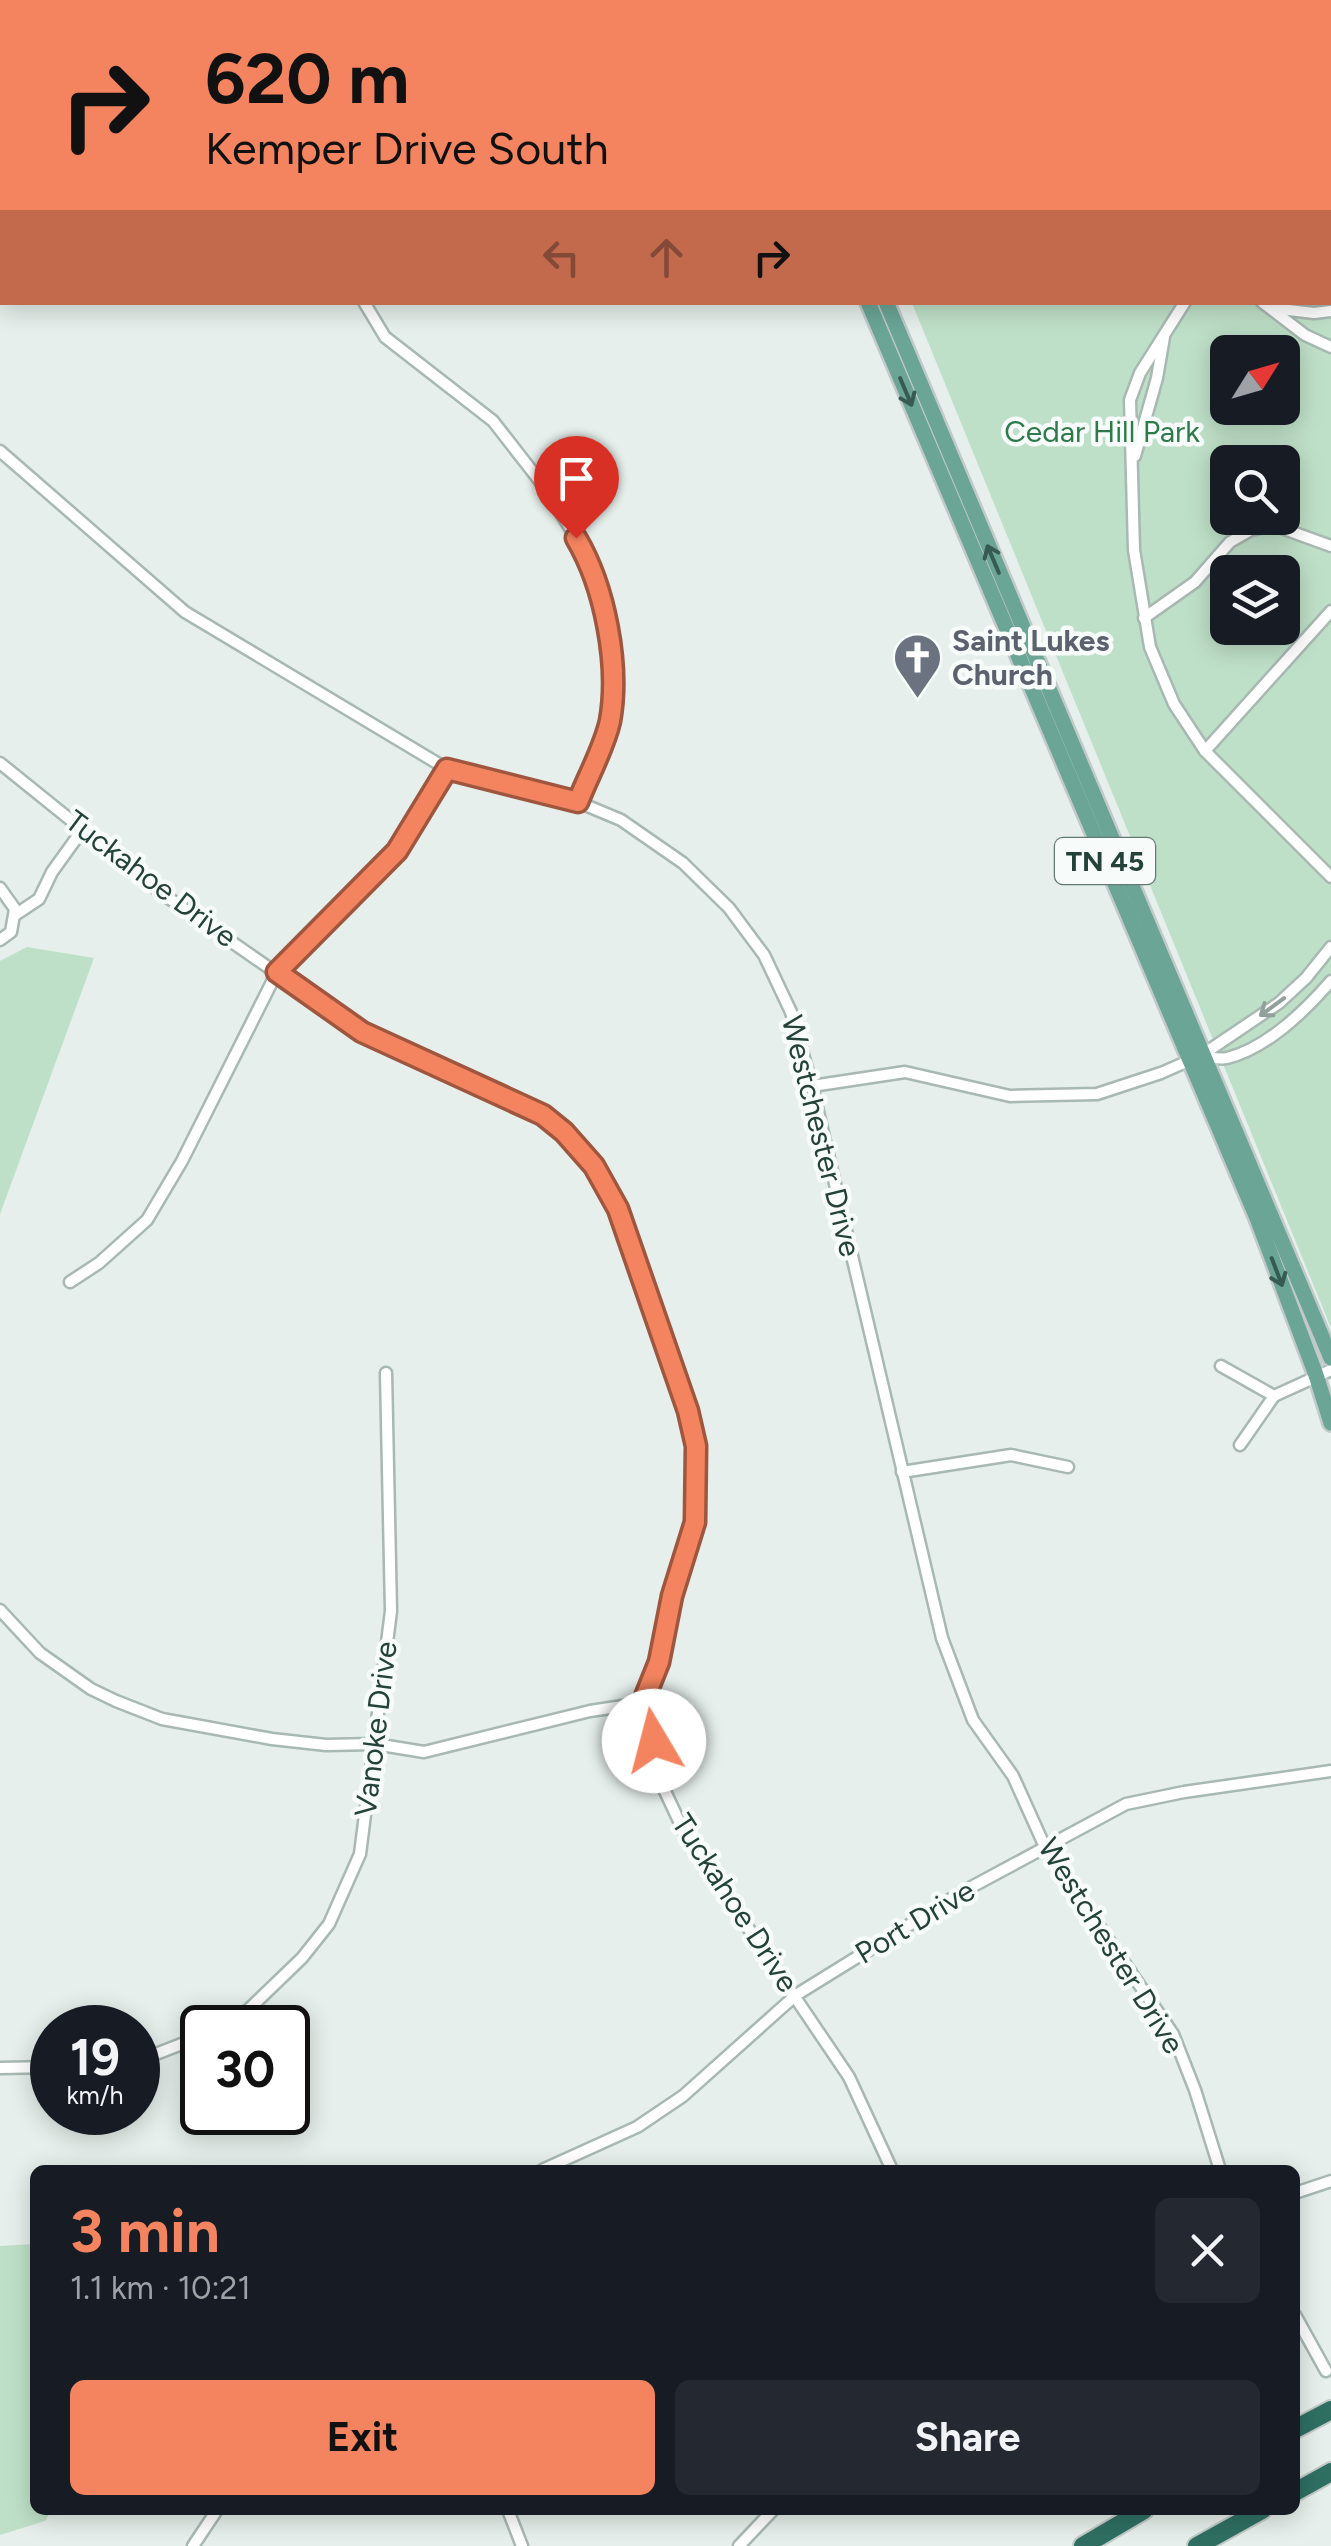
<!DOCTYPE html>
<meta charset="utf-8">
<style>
body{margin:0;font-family:Figtree,sans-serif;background:#242831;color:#f1f3f6;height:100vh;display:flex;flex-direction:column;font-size:38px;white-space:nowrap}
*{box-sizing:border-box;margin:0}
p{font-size:32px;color:#9ea1a6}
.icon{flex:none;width:55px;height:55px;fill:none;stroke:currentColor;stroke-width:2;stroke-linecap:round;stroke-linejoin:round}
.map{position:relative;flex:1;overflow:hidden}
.panel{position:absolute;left:30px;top:2165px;width:1270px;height:350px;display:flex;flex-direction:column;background:#171b24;border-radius:15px;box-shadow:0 5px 25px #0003}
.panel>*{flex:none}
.top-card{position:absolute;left:0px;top:0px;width:1332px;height:305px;box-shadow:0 5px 25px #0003;background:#f4845f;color:#111;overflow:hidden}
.needle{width:65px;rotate:53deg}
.buttons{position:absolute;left:1210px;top:335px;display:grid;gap:20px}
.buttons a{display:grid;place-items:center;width:90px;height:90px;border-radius:15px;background:#171b24;box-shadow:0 5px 25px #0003;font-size:50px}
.speed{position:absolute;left:30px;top:2005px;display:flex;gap:20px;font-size:50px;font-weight:700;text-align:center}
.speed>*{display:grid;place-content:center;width:130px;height:130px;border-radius:50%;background:#171b24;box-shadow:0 5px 25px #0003;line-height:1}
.speed small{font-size:25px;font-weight:400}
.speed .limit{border:5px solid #111;border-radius:15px;background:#fff;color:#111}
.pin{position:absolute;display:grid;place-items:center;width:85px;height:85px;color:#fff;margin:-102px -42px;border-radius:50% 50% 50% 0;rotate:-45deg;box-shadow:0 0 10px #0007}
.pin .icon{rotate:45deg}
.me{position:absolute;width:110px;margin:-55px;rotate:352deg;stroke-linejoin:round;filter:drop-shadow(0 0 8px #0008)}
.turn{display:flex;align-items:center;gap:35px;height:210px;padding:0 40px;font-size:45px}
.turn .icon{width:130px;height:130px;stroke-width:2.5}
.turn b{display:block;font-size:70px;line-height:85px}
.lanes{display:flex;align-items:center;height:95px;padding:0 40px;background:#0003;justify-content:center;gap:50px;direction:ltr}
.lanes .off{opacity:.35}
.round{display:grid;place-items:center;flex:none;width:105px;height:105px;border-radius:15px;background:#242831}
.head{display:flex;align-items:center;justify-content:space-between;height:170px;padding:0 40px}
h1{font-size:60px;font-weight:700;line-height:75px;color:#f4845f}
.cta{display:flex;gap:20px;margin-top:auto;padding:20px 40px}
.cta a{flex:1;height:115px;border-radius:15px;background:#f4845f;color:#111;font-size:40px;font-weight:700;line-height:115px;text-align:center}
.cta a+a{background:#242831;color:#f1f3f6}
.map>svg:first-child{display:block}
.green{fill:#bfe0c8;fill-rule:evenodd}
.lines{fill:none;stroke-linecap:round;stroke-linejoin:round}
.minor-casing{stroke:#a8b8b2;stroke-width:15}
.primary-casing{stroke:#c2cac8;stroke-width:20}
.motorway-casing{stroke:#c2cac8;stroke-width:22}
.minor{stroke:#fff;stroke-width:10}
.primary{stroke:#6aa596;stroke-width:15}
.motorway{stroke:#2f6f62;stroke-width:18}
.oneway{stroke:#365b51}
.oneway2{stroke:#92a09c}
.route-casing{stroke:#9f563e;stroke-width:25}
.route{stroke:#f4845f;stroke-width:18}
.labels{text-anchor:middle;stroke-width:9;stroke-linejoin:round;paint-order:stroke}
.shield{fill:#f7fbf9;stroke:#637a73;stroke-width:2.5}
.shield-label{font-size:28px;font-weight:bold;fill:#24423a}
.park-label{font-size:30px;fill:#2d7a4b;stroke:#f7fbf9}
.worship-label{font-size:30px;font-weight:bold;fill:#5b616d;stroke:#f7fbf9;text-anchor:start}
.street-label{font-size:30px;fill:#24423a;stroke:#f7fbf9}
</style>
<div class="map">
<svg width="1331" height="2546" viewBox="0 0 1331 2546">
<rect width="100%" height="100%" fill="#e6efeb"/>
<g class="green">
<path d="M 788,0 L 1331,0 L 1331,1328 L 912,303 L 1330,302 L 1330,2 ZM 1228,352 L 1282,352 L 1282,408 L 1228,408 ZM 1228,462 L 1282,462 L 1282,518 L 1228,518 ZM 1228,572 L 1282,572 L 1282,628 L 1228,628 Z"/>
<path d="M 27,947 L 94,958 L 0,1214 L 0,961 Z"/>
<path d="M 35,2244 L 35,2510 L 52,2510 L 45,2521 L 0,2535 L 0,2246 Z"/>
</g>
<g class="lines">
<defs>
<g id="minor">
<path d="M 1330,181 L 1331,180"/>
<path d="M 364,302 L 385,337 L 493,421 L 546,489 L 583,549 L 601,591 L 613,674 L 610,722 L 578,802"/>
<path d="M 1185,302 L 1140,373 L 1130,400 L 1134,550 L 1150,647 L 1174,704 L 1205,751 L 1331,877"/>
<path d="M 1262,302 L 1305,335 L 1331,347"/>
<path d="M 1272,308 L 1314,313 L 1331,311"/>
<path d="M 0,451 L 185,612 L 447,769 L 578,802 L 621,820 L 683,863 L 729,908 L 764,955 L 791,1012 L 812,1086 L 942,1638 L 973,1720 L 1013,1776 L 1045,1847 L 1173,2034 L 1195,2090 L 1220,2170"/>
<path d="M 1135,456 L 1157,378 L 1164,337"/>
<path d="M 1144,618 L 1195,582 L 1230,542 L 1251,530 L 1273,525 L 1331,546"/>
<path d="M 1205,751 L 1331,611"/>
<path d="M 0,763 L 160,892 L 361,1032 L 543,1115 L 564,1132 L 595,1166 L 618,1209 L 689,1411 L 696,1446 L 695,1522 L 671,1596 L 659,1663 L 643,1703 L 663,1787 L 686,1836 L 849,2077 L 892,2170"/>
<path d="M 0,888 L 15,909 L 11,932 L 0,940"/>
<path d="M 15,915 L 39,899 L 52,872 L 83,829"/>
<path d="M 1203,1055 C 1210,1057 1219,1060 1227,1058 C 1266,1049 1306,1010 1331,981"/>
<path d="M 812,1086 L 905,1072 L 1010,1096 L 1097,1094 L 1161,1073 L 1202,1055 L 1279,1003 L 1306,978 L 1331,947"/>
<path d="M 70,1282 L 99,1263 L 147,1220 L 182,1161 L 277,972 L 397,851 L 447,769"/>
<path d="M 1221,1366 L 1274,1396"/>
<path d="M 1240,1445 L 1274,1396 L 1331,1370"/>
<path d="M 902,1472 L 1011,1455 L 1068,1467"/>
<path d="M 0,1610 L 40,1653 L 91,1689 L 116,1701 L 162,1719 L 272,1739 L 326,1745 L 375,1744 L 424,1752 L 590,1711 L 643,1703"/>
<path d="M 217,2028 L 248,2010 L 302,1958 L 329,1924 L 360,1854 L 391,1611 L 386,1373"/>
<path d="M 138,2061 L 202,2036"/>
<path d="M 0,2068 L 52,2067"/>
<path d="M 542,2170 L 637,2127 L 683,2096 L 796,1995 L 964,1891 L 1126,1804 L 1184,1792 L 1331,1771"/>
<path d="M 1295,2193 L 1331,2181"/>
<path d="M 1295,2315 L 1326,2371"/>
<path d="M 508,2510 L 522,2546"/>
<path d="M 193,2546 L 217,2510"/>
<path d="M 739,2546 L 773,2510"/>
</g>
<g id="primary">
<path d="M 740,0 L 742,2"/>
<path d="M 759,0 L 760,2"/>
<path d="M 80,2 L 85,0"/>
<path d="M 0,45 L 2,43"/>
<path d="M 868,302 L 1257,1218 L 1316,1375 L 1331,1423"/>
<path d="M 886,302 L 1331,1358"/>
</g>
<g id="motorway">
<path d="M 1295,2429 L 1331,2410"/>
<path d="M 1295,2492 L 1331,2472"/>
<path d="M 1083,2546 L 1144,2510"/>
<path d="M 1197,2546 L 1262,2510"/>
</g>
</defs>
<use href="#minor" class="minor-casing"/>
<use href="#primary" class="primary-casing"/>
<use href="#motorway" class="motorway-casing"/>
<use href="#minor" class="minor"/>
<use href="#primary" class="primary"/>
<use href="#motorway" class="motorway"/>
</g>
<defs><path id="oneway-shaft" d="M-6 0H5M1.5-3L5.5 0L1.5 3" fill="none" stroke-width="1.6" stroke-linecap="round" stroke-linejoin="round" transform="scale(2.5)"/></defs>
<g class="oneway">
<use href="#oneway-shaft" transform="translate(906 392) rotate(67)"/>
<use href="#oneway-shaft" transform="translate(993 559) rotate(-113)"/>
<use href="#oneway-shaft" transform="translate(1277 1272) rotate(69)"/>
</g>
<use class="oneway2" href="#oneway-shaft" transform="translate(1272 1007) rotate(144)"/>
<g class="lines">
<defs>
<path id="route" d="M 576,538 C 605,587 620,665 610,721 C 604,748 588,776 578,802 L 447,769 L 397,851 L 277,972 L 362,1032 L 543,1115 L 564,1132 L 594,1166 L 618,1209 L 688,1411 L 696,1446 L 695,1522 L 672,1596 L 659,1662 L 643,1702 L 654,1741"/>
</defs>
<use href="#route" class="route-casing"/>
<use href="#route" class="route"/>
</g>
<defs>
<symbol id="church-pin" viewBox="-11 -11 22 30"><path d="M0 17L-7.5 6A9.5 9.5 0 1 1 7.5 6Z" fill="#6b7280" stroke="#f7fbf9"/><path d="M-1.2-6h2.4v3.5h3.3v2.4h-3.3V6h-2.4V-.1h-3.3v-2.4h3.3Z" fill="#fff"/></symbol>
</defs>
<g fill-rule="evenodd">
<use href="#church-pin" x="890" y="630" width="55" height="75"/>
</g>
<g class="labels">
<rect class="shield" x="1055" y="838" width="100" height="46" rx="8"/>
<g class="shield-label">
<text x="1105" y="871">TN 45</text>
</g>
<g class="park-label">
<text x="1102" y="442">Cedar Hill Park</text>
</g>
<g class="worship-label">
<text x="952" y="651">Saint Lukes<tspan x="952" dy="34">Church</tspan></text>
</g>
<g class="street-label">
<text transform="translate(151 879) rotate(37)" y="10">Tuckahoe Drive</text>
<text transform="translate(821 1136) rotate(76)" y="10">Westchester Drive</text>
<text transform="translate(376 1729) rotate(-83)" y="10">Vanoke Drive</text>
<text transform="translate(735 1903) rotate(57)" y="10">Tuckahoe Drive</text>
<text transform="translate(915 1922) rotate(-31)" y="10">Port Drive</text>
<text transform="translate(1111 1946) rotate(58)" y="10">Westchester Drive</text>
</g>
</g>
</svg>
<div class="buttons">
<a><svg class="needle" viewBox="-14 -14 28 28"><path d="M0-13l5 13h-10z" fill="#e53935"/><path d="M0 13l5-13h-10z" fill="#9ea1a6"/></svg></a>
<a><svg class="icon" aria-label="search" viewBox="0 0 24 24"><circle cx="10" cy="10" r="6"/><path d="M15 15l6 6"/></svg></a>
<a><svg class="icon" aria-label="layers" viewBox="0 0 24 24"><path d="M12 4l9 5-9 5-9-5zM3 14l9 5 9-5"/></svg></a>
</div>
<div class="speed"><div>19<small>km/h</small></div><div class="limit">30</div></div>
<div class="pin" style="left:576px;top:538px;background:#d93025"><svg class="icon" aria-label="arrive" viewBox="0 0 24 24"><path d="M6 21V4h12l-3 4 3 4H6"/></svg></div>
<svg class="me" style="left:654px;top:1741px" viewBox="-20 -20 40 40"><circle r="19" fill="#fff"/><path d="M0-13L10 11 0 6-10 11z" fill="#f4845f"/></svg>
<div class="top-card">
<div class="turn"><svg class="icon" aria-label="right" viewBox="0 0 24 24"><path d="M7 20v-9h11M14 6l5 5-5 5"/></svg><div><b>620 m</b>Kemper Drive South</div></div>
<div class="lanes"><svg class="icon off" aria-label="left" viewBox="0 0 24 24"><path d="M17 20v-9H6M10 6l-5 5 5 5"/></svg><svg class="icon off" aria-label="ahead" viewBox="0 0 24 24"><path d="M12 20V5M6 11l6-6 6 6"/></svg><svg class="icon" aria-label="right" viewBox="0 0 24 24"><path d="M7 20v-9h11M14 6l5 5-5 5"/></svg></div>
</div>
<section class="panel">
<div class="head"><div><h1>3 min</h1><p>1.1 km · 10:21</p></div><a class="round"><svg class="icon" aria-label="close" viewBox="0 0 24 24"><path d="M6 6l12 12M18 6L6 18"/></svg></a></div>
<div class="cta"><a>Exit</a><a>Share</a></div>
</section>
</div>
